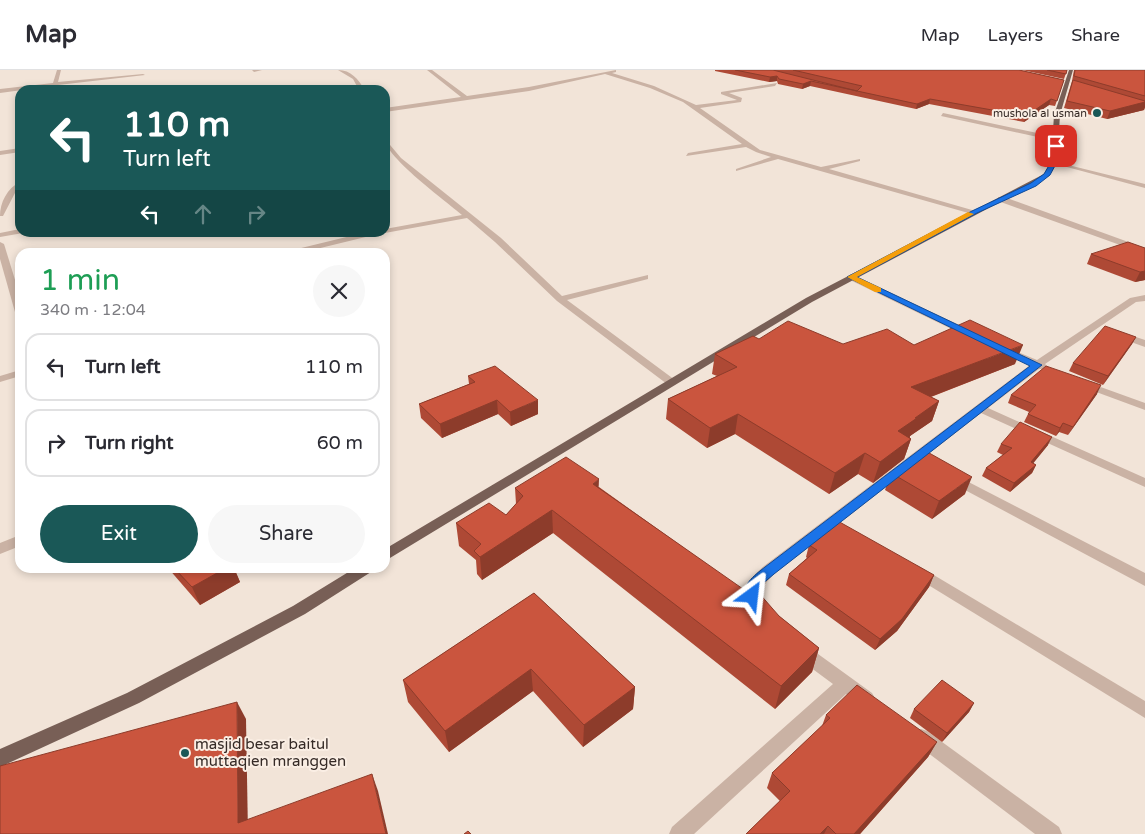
<!DOCTYPE html>
<meta charset="utf-8">
<style>
body{margin:0;font-family:"Varela Round",sans-serif;background:#f7f7f7;color:#2b2b33;height:100vh;display:flex;flex-direction:column;font-size:19px;white-space:nowrap}
*{box-sizing:border-box;margin:0}
p{font-size:16px;color:#7c7c81}
.icon{flex:none;width:28px;height:28px;fill:none;stroke:currentColor;stroke-width:2;stroke-linecap:round;stroke-linejoin:round}
.map{position:relative;flex:1;overflow:hidden}
.details{position:absolute;left:15px;top:178px;width:375px;height:325px;display:flex;flex-direction:column;background:#fff;border-radius:15px;box-shadow:0 2px 8px #0003}
.details>*{flex:none}
.top-card{position:absolute;left:15px;top:15px;width:375px;height:152px;border-radius:15px;box-shadow:0 2px 8px #0003;background:#1a5857;color:#fff;overflow:hidden}
.pin{position:absolute;display:grid;place-items:center;width:42px;height:42px;color:#fff;margin:-21px;border-radius:10px;box-shadow:0 2px 8px #0006}
.me{position:absolute;width:55px;margin:-28px;rotate:30deg;stroke-linejoin:round;filter:drop-shadow(0 0 4px #0008)}
.turn{display:flex;align-items:center;gap:18px;height:105px;padding:0 25px;font-size:22px}
.turn .icon{width:65px;height:65px;stroke-width:2.5}
.turn b{display:block;font-size:35px;line-height:42px}
.lanes{display:flex;align-items:center;height:48px;padding:0 25px;background:#0003;justify-content:center;gap:25px;direction:ltr}
.lanes .off{opacity:.35}
.round{display:grid;place-items:center;flex:none;width:52px;height:52px;border-radius:26px;background:#f7f7f7}
.head{display:flex;align-items:center;justify-content:space-between;height:85px;padding:0 25px}
h1{font-size:30px;font-weight:600;line-height:38px;color:#1e9e55}
.button{display:flex;gap:10px;margin-top:auto;padding:10px 25px}
.button a{flex:1;height:58px;border-radius:30px;background:#1a5857;color:#fff;font-size:20px;font-weight:600;line-height:58px;text-align:center}
.button a+a{background:#f7f7f7;color:#2b2b33}
ul{padding:0;list-style:none}
li{display:flex;align-items:center;gap:15px;height:68px;margin:0 10px 8px;padding:0 15px;border:2px solid #e1e1e2;border-radius:15px}
li div{flex:1}
li b{display:block;font-size:19px}
li em{font-style:normal}
header{display:flex;align-items:center;gap:30px;box-sizing:border-box;height:70px;padding:0 25px;background:#fff;border-bottom:1px solid #e1e1e2}
header strong{font-size:24px}
nav{display:flex;gap:28px;margin-inline-start:auto;font-size:18px}
.map>svg:first-child{display:block}
.lines{fill:none;stroke-linecap:round;stroke-linejoin:round}
.minor{fill:#cab2a4;fill-rule:evenodd}
.major{fill:#785f56;fill-rule:evenodd}
.wall{fill:#ae4935}
.shaded-wall{fill:#8d3c2b}
.building{fill:#ca553e;stroke:#8d3c2b}
.route{fill:#1a73e8;stroke:#114b97}
.slow{fill:#f59e0b}
.poi-dot{fill:#1a5857;stroke:#faeee4;stroke-width:2}
.labels{text-anchor:middle;stroke-width:4;stroke-linejoin:round;paint-order:stroke}
.far-poi-label{font-size:11px;fill:#352a26;stroke:#faeee4;text-anchor:end}
.near-poi-label{font-size:15px;fill:#352a26;stroke:#faeee4;text-anchor:start}
</style>
<header>
<strong>Map</strong>
<nav><a>Map</a><a>Layers</a><a>Share</a></nav>
</header>
<div class="map">
<svg width="1145" height="764" viewBox="0 0 1145 764">
<rect width="100%" height="100%" fill="#f2e4d8"/>
<g class="lines">
<g class="minor">
<path d="M 57,0 L 61,0 L 58,12 L 143,4 L 145,5 L 58,15 L 57,20 L 51,20 L 52,16 L 0,23 L 0,19 L 53,13 Z"/>
<path d="M 252,0 L 262,0 L 254,2 Z"/>
<path d="M 338,0 C 351,0 358,9 365,20 L 359,20 L 353,9 Z"/>
<path d="M 427,0 L 432,0 L 467,26 L 529,17 L 616,0 L 616,2 L 612,3 L 654,16 L 696,35 L 737,30 L 721,24 L 721,22 L 777,13 L 775,16 L 729,23 L 742,28 L 741,32 L 700,38 L 760,80 L 821,97 L 860,89 L 860,91 L 829,99 L 979,142 L 972,144 L 778,89 L 736,101 L 736,99 L 771,87 L 756,82 L 746,77 L 686,86 L 688,83 L 742,74 L 683,32 L 650,18 L 605,4 L 529,21 L 385,42 L 385,38 L 461,27 Z"/>
<path d="M 943,43 L 1056,67 L 1059,69 L 1056,71 L 941,46 Z"/>
<path d="M 385,69 L 401,88 L 501,168 L 562,226 L 648,205 L 648,209 L 567,230 L 675,310 L 677,312 L 675,314 L 667,314 L 557,231 L 495,172 L 467,148 L 385,163 L 382,163 L 304,182 L 292,182 L 293,180 L 367,162 L 385,162 L 385,159 L 462,145 C 446,131 385,87 385,69 Z"/>
<path d="M 20,78 L 20,82 L 0,85 L 0,81 Z"/>
<path d="M 1052,91 L 1145,114 L 1145,118 L 1052,93 Z"/>
<path d="M 20,112 L 20,118 L 16,121 L 3,146 L 0,146 C 0,133 7,118 20,112 Z"/>
<path d="M 998,127 L 1004,127 L 1145,178 L 1145,184 L 998,131 Z"/>
<path d="M 20,159 L 20,162 L 23,163 L 0,167 L 0,163 Z"/>
<path d="M 0,172 L 4,174 L 20,226 L 20,245 L 15,242 L 0,189 Z"/>
<path d="M 851,204 L 974,262 L 975,264 L 974,266 L 966,266 L 848,209 L 847,207 Z"/>
<path d="M 1145,225 L 1145,231 L 1136,232 L 1045,294 L 1048,297 L 1047,299 L 1039,299 L 988,338 L 1145,408 L 1145,417 L 981,343 L 774,504 C 762,516 757,523 766,539 L 764,543 L 758,545 L 752,543 C 741,521 746,512 764,496 L 1030,295 L 1000,282 L 1000,278 L 1008,278 L 1037,290 L 1130,228 Z"/>
<path d="M 1118,261 L 1145,270 L 1145,277 L 1114,266 L 1113,264 Z"/>
<path d="M 20,300 L 20,306 L 0,312 L 0,306 Z"/>
<path d="M 1084,311 L 1145,333 L 1145,340 L 1080,316 L 1078,314 L 1080,312 Z"/>
<path d="M 955,405 L 1145,503 L 1145,516 L 950,412 L 948,409 L 950,406 Z"/>
<path d="M 20,465 L 20,476 L 0,484 L 0,473 Z"/>
<path d="M 917,495 L 1145,631 L 1145,648 L 912,505 L 910,501 L 912,497 Z"/>
<path d="M 801,574 L 807,576 L 872,623 L 875,628 L 872,633 L 866,636 L 846,624 L 694,764 L 669,764 L 672,757 L 833,614 L 795,586 L 793,581 L 795,576 Z"/>
<path d="M 921,659 L 927,661 L 1059,757 L 1062,764 L 1035,764 L 915,673 L 912,667 L 915,661 Z"/>
</g>
<g class="major">
<path d="M 1069,0 L 1073,0 L 1060,45 L 1057,92 L 1049,106 L 812,232 L 385,491 L 385,479 L 806,228 L 1044,104 L 1051,92 L 1054,45 Z"/>
<path d="M 355,498 L 373,498 L 371,502 L 305,544 L 139,633 L 0,697 L 0,679 L 127,623 L 293,536 Z"/>
</g>
</g>
<g class="wall">
<path d="M 715,0 L 1019,0 L 1064,10 L 1055,36 L 1049,35 L 1024,52 L 929,34 L 916,39 L 810,16 L 802,19 L 778,14 L 777,11 L 769,12 L 715,1 Z"/>
<path d="M 1022,0 L 1067,0 L 1064,9 Z"/>
<path d="M 1074,0 L 1145,0 L 1145,37 L 1144,40 L 1107,49 L 1064,38 L 1072,11 Z"/>
<path d="M 1145,178 L 1145,210 L 1135,212 L 1087,194 L 1091,184 Z"/>
<path d="M 1136,267 L 1132,274 L 1103,315 L 1069,301 L 1073,293 Z"/>
<path d="M 759,269 L 843,274 L 914,275 L 1015,294 L 931,327 L 939,331 L 932,351 L 910,366 L 910,368 L 911,369 L 904,389 L 873,413 L 858,404 L 829,424 L 735,364 L 707,378 L 666,349 L 668,329 L 717,306 L 712,304 L 715,284 Z"/>
<path d="M 468,306 L 538,344 L 511,356 L 498,344 L 442,368 L 421,348 L 419,334 L 469,314 Z"/>
<path d="M 1097,324 L 1068,365 L 1059,362 L 1056,366 L 1024,352 L 1029,342 L 1008,333 L 1011,325 Z"/>
<path d="M 1001,374 L 1048,375 L 1033,393 L 1036,395 L 1032,403 L 1010,422 L 982,406 L 986,398 L 1003,385 L 997,382 Z"/>
<path d="M 891,403 L 965,424 L 932,449 L 885,420 Z"/>
<path d="M 599,417 L 779,546 L 819,578 L 812,602 L 775,639 L 553,463 L 482,510 L 477,504 L 476,490 L 459,476 L 456,453 L 506,445 L 516,434 L 515,418 Z"/>
<path d="M 809,475 L 934,505 L 929,517 L 897,561 L 875,580 L 786,515 L 789,504 L 807,488 L 806,487 Z"/>
<path d="M 168,498 L 234,498 L 240,512 L 200,535 Z"/>
<path d="M 534,523 L 635,617 L 633,639 L 583,677 L 533,621 L 449,682 L 408,632 L 403,610 Z"/>
<path d="M 974,633 L 969,642 L 942,672 L 910,648 L 914,639 Z"/>
<path d="M 826,645 L 937,672 L 928,687 L 860,764 L 746,764 L 780,731 L 767,718 L 772,703 L 822,656 Z"/>
</g>
<g class="shaded-wall">
<path d="M 777,6 L 777,11 L 769,12 L 770,7 Z"/>
<path d="M 811,11 L 810,16 L 802,19 L 803,14 Z"/>
<path d="M 930,29 L 929,34 L 916,39 L 917,34 Z"/>
<path d="M 1051,29 L 1049,35 L 1024,52 L 1026,46 Z"/>
<path d="M 1145,32 L 1145,37 L 1144,40 L 1107,49 L 1110,41 Z"/>
<path d="M 1145,201 L 1145,210 L 1135,212 L 1140,202 Z"/>
<path d="M 1136,267 L 1132,274 L 1103,315 L 1108,306 Z"/>
<path d="M 1023,275 L 1015,294 L 904,337 L 911,317 Z"/>
<path d="M 1101,315 L 1097,324 L 1068,365 L 1073,357 Z"/>
<path d="M 497,330 L 498,344 L 442,368 L 440,354 Z"/>
<path d="M 538,330 L 538,344 L 511,356 L 510,342 Z"/>
<path d="M 939,331 L 932,351 L 910,366 L 909,369 L 898,361 L 915,348 Z"/>
<path d="M 738,344 L 735,364 L 707,378 L 710,358 Z"/>
<path d="M 1063,353 L 1059,362 L 1056,366 L 1060,358 Z"/>
<path d="M 1052,367 L 1048,375 L 1027,401 L 1031,392 Z"/>
<path d="M 911,369 L 904,389 L 873,413 L 880,392 Z"/>
<path d="M 865,383 L 858,404 L 829,424 L 835,403 Z"/>
<path d="M 1036,395 L 1032,403 L 1010,422 L 1014,413 Z"/>
<path d="M 972,407 L 965,424 L 932,449 L 939,431 Z"/>
<path d="M 599,409 L 598,432 L 593,414 Z"/>
<path d="M 552,440 L 553,463 L 482,510 L 480,487 Z"/>
<path d="M 226,498 L 234,498 L 240,512 L 200,535 L 192,517 Z"/>
<path d="M 934,505 L 929,517 L 897,561 L 875,580 L 880,569 Z"/>
<path d="M 819,578 L 812,602 L 775,639 L 781,616 Z"/>
<path d="M 531,599 L 533,621 L 449,682 L 445,661 Z"/>
<path d="M 635,617 L 633,639 L 583,677 L 584,655 Z"/>
<path d="M 237,632 L 246,649 L 248,764 L 238,753 Z"/>
<path d="M 974,633 L 969,642 L 942,672 L 947,663 Z"/>
<path d="M 937,672 L 928,687 L 860,764 L 854,764 Z"/>
<path d="M 372,704 L 378,721 L 388,764 L 386,764 Z"/>
<path d="M 828,756 L 824,764 L 820,764 Z"/>
</g>
<g class="building">
<path d="M 735,0 L 773,0 L 857,21 L 862,16 L 793,0 L 1019,0 L 1064,10 L 1057,31 L 1051,29 L 1026,46 L 930,29 L 917,34 L 811,11 L 803,14 L 779,9 L 777,6 L 770,7 Z"/>
<path d="M 1047,0 L 1067,0 L 1066,4 Z"/>
<path d="M 1075,0 L 1145,0 L 1145,26 L 1074,6 Z"/>
<path d="M 1073,10 L 1145,31 L 1145,32 L 1110,41 L 1067,31 Z"/>
<path d="M 1128,172 L 1145,178 L 1145,201 L 1140,202 L 1091,184 Z"/>
<path d="M 970,250 L 1023,275 L 911,317 L 939,331 L 915,348 L 917,348 L 898,361 L 911,369 L 880,392 L 865,383 L 835,403 L 738,344 L 710,358 L 668,329 L 737,297 L 715,284 L 753,266 L 759,269 L 788,251 L 843,274 L 887,259 L 914,275 Z"/>
<path d="M 1105,256 L 1136,267 L 1108,306 L 1073,293 Z"/>
<path d="M 495,296 L 538,330 L 510,342 L 497,330 L 440,354 L 419,334 L 475,312 L 468,306 Z"/>
<path d="M 1046,296 L 1101,315 L 1073,357 L 1063,353 L 1060,358 L 1028,344 L 1036,335 L 1011,325 Z"/>
<path d="M 1020,352 L 1052,367 L 1031,392 L 1036,395 L 1014,413 L 986,398 L 1012,378 L 1001,374 Z"/>
<path d="M 922,379 L 972,407 L 939,431 L 891,403 Z"/>
<path d="M 566,387 L 599,409 L 593,414 L 753,526 L 758,522 L 779,546 L 819,578 L 781,616 L 552,440 L 480,487 L 474,481 L 481,474 L 456,453 L 489,433 L 506,445 L 523,426 L 515,418 Z"/>
<path d="M 836,450 L 934,505 L 902,549 L 880,569 L 789,504 L 817,480 L 809,475 Z"/>
<path d="M 174,498 L 226,498 L 192,517 Z"/>
<path d="M 534,523 L 635,617 L 584,655 L 531,599 L 445,661 L 403,610 Z"/>
<path d="M 942,610 L 974,633 L 947,663 L 914,639 Z"/>
<path d="M 857,615 L 937,672 L 854,764 L 836,764 L 828,756 L 820,764 L 746,764 L 790,721 L 772,703 L 830,648 L 826,645 Z"/>
<path d="M 237,632 L 238,753 L 372,704 L 386,764 L 0,764 L 0,696 Z"/>
<path d="M 468,761 L 471,764 L 464,764 Z"/>
</g>
<path class="route" d="M 1056,74 L 1058,76 L 1057,92 L 1050,105 L 1036,116 L 977,143 L 857,207 L 1042,295 L 774,504 L 760,516 L 757,530 L 747,530 C 739,516 755,505 765,497 L 1030,296 L 847,207 L 972,141 L 1031,113 L 1044,104 L 1051,92 L 1053,76 Z"/>
<path class="slow" d="M 968,142 L 974,144 L 857,207 L 881,218 L 881,222 L 875,222 L 847,207 Z"/>
<g class="poi-dot">
<circle cx="1097" cy="43" r="5"/>
<circle cx="185" cy="683" r="5"/>
</g>
<g class="labels">
<g class="far-poi-label">
<text x="1087" y="47">mushola al usman</text>
</g>
<g class="near-poi-label">
<text x="195" y="679">masjid besar baitul<tspan x="195" dy="17">muttaqien mranggen</tspan></text>
</g>
</g>
</svg>
<div class="pin" style="left:1056px;top:76px;background:#d93025"><svg class="icon" aria-label="arrive" viewBox="0 0 24 24"><path d="M6 21V4h12l-3 4 3 4H6"/></svg></div>
<svg class="me" style="left:752px;top:526px" viewBox="-20 -20 40 40"><path d="M0-17L14 15 0 8-14 15z" fill="#1a73e8" stroke="#fff" stroke-width="4"/></svg>
<div class="top-card">
<div class="turn"><svg class="icon" aria-label="left" viewBox="0 0 24 24"><path d="M17 20v-9H6M10 6l-5 5 5 5"/></svg><div><b>110 m</b>Turn left</div></div>
<div class="lanes"><svg class="icon" aria-label="left" viewBox="0 0 24 24"><path d="M17 20v-9H6M10 6l-5 5 5 5"/></svg><svg class="icon off" aria-label="ahead" viewBox="0 0 24 24"><path d="M12 20V5M6 11l6-6 6 6"/></svg><svg class="icon off" aria-label="right" viewBox="0 0 24 24"><path d="M7 20v-9h11M14 6l5 5-5 5"/></svg></div>
</div>
<section class="details">
<div class="head"><div><h1>1 min</h1><p>340 m · 12:04</p></div><a class="round"><svg class="icon" aria-label="close" viewBox="0 0 24 24"><path d="M6 6l12 12M18 6L6 18"/></svg></a></div>
<ul>
<li><svg class="icon" aria-label="left" viewBox="0 0 24 24"><path d="M17 20v-9H6M10 6l-5 5 5 5"/></svg><div><b>Turn left</b></div><em>110 m</em></li>
<li><svg class="icon" aria-label="right" viewBox="0 0 24 24"><path d="M7 20v-9h11M14 6l5 5-5 5"/></svg><div><b>Turn right</b></div><em>60 m</em></li>
</ul>
<div class="button"><a>Exit</a><a>Share</a></div>
</section>
</div>
